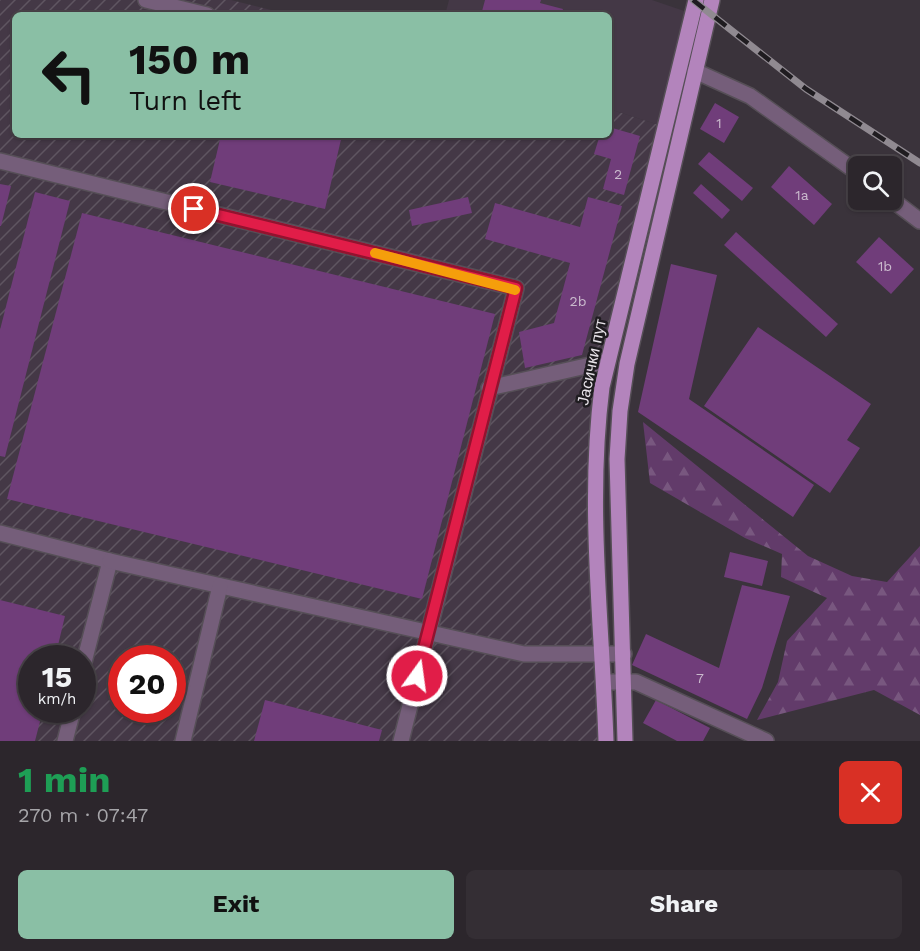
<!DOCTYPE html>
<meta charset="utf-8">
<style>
body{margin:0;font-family:"Work Sans",sans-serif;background:#342e34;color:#f1f3f6;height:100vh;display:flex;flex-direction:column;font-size:22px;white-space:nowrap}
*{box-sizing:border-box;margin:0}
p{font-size:20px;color:#a6a5a9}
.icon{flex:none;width:33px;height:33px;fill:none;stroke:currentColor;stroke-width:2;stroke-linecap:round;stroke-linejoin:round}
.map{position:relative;height:741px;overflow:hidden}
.drawer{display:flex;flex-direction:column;background:#2c262c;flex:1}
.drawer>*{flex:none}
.banner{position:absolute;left:12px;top:12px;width:600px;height:126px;border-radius:9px;box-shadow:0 2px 4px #0004,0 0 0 2px #484348;background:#8abfa5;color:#111;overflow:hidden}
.fabs{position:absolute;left:848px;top:156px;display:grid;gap:12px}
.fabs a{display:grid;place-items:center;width:54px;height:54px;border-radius:9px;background:#2c262c;box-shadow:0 2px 4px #0004,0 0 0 2px #484348;font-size:30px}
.speed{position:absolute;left:18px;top:645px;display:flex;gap:12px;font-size:30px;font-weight:700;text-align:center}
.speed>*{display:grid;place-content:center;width:78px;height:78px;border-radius:50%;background:#2c262c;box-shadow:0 2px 4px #0004,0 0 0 2px #484348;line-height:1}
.speed small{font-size:15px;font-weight:400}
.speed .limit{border:9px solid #d22;background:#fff;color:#111}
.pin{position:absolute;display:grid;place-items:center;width:51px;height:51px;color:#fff;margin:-26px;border:3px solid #fff;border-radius:50%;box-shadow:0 2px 6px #0007}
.me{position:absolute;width:66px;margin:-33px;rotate:14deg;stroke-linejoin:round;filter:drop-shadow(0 0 4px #0008)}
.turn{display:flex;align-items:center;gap:21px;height:126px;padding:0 18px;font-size:27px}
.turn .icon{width:78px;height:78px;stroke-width:2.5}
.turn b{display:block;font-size:42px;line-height:51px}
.round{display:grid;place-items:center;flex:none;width:63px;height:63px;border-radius:9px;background:#342e34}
.summary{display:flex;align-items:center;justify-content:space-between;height:102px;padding:0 18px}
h1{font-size:36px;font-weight:700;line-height:45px;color:#1e9e55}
.action{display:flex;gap:12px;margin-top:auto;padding:12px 18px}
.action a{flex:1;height:69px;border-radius:9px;background:#8abfa5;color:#111;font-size:24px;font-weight:700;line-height:69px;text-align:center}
.action a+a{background:#342e34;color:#f1f3f6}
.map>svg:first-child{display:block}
.built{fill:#443846}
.industrial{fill:url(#industrial-furrows);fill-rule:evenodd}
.forest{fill:url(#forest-firs)}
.building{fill:#703d7a}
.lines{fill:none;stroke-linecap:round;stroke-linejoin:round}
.minor-casing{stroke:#564f57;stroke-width:18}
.major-casing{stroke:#564f57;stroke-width:18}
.minor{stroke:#755e7a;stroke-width:15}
.major{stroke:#b384bc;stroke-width:15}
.rail-casing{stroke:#908a91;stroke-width:7}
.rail{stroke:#1f1c20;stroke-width:4.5;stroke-dasharray:14;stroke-linecap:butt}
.route-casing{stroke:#92132f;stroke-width:15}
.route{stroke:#e11d48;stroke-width:10}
.slow{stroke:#f59e0b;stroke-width:10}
.labels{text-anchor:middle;stroke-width:5;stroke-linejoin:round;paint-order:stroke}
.number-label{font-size:14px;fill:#cabacd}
.street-label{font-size:16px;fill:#e8e3e9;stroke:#1f1c20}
</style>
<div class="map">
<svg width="920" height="741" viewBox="0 0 920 741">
<defs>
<pattern id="industrial-furrows" width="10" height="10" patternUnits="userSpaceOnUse" patternTransform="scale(1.5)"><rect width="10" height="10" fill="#443846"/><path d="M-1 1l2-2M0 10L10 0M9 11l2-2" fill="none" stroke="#5f5561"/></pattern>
<pattern id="forest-firs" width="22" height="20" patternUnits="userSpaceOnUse" patternTransform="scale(1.5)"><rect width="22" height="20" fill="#623b6a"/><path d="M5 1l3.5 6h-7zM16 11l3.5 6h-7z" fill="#78577f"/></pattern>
</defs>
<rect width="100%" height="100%" fill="#3a333b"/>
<path class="built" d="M 449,0 L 652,0 L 693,14 L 665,127 L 609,109 L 609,15 L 445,15 Z"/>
<path class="industrial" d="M 0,0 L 231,0 L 291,15 L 15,15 L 15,135 L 609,135 L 609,109 L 665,127 L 602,387 L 605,741 L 0,741 ZM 32,658 L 82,658 L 82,710 L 32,710 ZM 122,658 L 172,658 L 172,710 L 122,710 Z"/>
<path class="forest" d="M 643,422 L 808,556 L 852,576 L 887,582 L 920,546 L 920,715 L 874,690 L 757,720 L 778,682 L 787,641 L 827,598 L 781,577 L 782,554 L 745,538 L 650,483 Z"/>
<g class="building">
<path d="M 485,0 L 541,0 L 540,3 L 563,9 L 561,15 L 481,15 Z"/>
<path d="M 715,103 L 739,117 L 724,143 L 700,129 Z"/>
<path d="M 609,127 L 640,136 L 624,195 L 603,189 L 611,159 L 594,154 L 599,138 L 590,136 L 609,135 Z"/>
<path d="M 221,135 L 342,135 L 325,209 L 210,182 Z"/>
<path d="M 709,152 L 753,188 L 742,201 L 698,164 Z"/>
<path d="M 789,166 L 832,204 L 814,225 L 771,187 Z"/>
<path d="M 0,184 L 11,186 L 1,226 L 0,226 Z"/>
<path d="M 701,184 L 730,210 L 722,219 L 693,193 Z"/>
<path d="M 35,192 L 70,201 L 5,457 L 0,456 L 0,330 Z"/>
<path d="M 468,197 L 472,213 L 412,226 L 409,210 Z"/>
<path d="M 588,197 L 622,206 L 582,355 L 525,368 L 519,332 L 554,323 L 570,263 L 485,239 L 495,203 L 580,227 Z"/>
<path d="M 82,213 L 495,314 L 422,599 L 7,499 Z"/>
<path d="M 736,232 L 838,324 L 826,337 L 724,245 Z"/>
<path d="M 879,237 L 914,269 L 891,294 L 856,262 Z"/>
<path d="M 671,264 L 717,275 L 689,399 L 814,485 L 793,517 L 638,412 Z"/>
<path d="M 758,327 L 871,404 L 847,440 L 860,448 L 830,493 L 704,406 Z"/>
<path d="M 730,552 L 768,561 L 762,586 L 724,577 Z"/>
<path d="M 742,585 L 790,596 L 762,688 L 747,719 L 632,665 L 646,634 L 719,668 Z"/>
<path d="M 0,600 L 65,616 L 55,658 L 32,658 L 32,710 L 43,710 L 35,741 L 0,741 Z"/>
<path d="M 265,700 L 382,730 L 379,741 L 254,741 Z"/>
<path d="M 656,700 L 710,728 L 703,741 L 677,741 L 643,723 Z"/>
</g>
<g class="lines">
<defs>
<g id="minor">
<path d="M 146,0 L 207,15"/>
<path d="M 695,71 L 750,96 L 858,173"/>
<path d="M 0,161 L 516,288 L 401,741"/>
<path d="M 891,199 L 920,221"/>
<path d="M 489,388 L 608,361"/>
<path d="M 0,533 L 110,561 L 82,670"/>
<path d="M 110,561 L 524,654 L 624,654"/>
<path d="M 604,682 L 636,682 L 766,741"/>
<path d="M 65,741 L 73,710"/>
<path d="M 183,741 L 220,586"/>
</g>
<g id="major">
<path d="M 606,741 C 602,623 587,504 602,387 L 696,0"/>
<path d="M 625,741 L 617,459 L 620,411 L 627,364 L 712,0"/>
</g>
</defs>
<use href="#minor" class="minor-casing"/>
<use href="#major" class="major-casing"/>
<use href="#minor" class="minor"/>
<use href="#major" class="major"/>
<defs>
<path id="rail" d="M 693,0 L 806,89 L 920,163"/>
</defs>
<use href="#rail" class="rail-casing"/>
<use href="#rail" class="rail"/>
</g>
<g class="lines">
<defs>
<path id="route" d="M 194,209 L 516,288 L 417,676"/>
</defs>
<use href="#route" class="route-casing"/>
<use href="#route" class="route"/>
<path class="slow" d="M 375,253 L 515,290"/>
</g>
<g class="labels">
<g class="number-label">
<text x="719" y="128">1</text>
<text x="618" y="179">2</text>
<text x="802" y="200">1a</text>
<text x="885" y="271">1b</text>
<text x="578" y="306">2b</text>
<text x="700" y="683">7</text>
</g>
<g class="street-label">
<text transform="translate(591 362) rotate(-78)" y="6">Јасички пут</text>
</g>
</g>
</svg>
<div class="fabs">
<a><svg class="icon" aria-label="search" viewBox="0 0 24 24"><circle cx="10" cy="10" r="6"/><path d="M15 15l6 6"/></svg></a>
</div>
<div class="speed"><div>15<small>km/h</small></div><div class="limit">20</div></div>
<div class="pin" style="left:194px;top:209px;background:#d93025"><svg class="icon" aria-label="arrive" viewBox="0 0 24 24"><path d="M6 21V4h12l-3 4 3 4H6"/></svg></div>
<svg class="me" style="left:417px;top:676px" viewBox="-20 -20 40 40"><circle r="17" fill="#e11d48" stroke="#fff" stroke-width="3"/><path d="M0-11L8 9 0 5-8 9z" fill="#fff"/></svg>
<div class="banner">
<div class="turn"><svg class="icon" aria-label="left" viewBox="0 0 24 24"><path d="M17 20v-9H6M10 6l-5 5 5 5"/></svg><div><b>150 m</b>Turn left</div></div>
</div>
</div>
<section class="drawer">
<div class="summary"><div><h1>1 min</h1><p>270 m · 07:47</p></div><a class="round" style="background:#d93025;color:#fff"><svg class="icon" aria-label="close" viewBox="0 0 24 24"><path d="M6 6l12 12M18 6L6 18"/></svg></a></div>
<div class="action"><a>Exit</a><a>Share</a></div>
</section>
